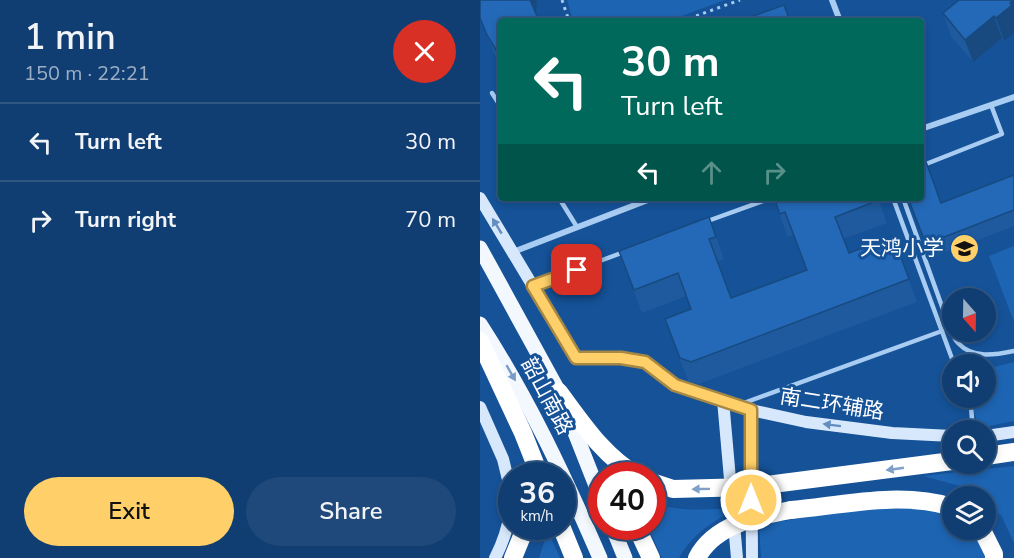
<!DOCTYPE html>
<meta charset="utf-8">
<style>
body{margin:0;font-family:"Nunito Sans","Noto Sans SC",sans-serif;background:#1e497a;color:#f1f3f6;height:100vh;display:flex;flex-direction:column;font-size:22px;white-space:nowrap}
*{box-sizing:border-box;margin:0}
p{font-size:20px;color:#9caec4}
.icon{flex:none;width:33px;height:33px;fill:none;stroke:currentColor;stroke-width:2;stroke-linecap:round;stroke-linejoin:round}
.map{position:relative;flex:1;overflow:hidden}
.drawer{display:flex;flex-direction:column;background:#103e72;width:480px}
.drawer>*{flex:none}
.top-card{position:absolute;left:18px;top:18px;width:426px;height:183px;border-radius:6px;box-shadow:0 3px 9px #0003,0 0 0 2px #305784;background:#00695c;color:#fff;overflow:hidden}
.needle{width:39px;rotate:160deg}
.controls{position:absolute;left:462px;top:288px;display:grid;gap:12px}
.controls a{display:grid;place-items:center;width:54px;height:54px;border-radius:50%;background:#103e72;box-shadow:0 3px 9px #0003,0 0 0 2px #305784;font-size:30px}
.speed{position:absolute;left:18px;top:462px;display:flex;gap:12px;font-size:30px;font-weight:700;text-align:center}
.speed>*{display:grid;place-content:center;width:78px;height:78px;border-radius:50%;background:#103e72;box-shadow:0 3px 9px #0003,0 0 0 2px #305784;line-height:1}
.speed small{font-size:15px;font-weight:400}
.speed .limit{border:9px solid #d22;background:#fff;color:#111}
.pin{position:absolute;display:grid;place-items:center;width:51px;height:51px;color:#fff;margin:-26px;border-radius:12px;box-shadow:0 3px 9px #0006}
.me{position:absolute;width:66px;margin:-33px;rotate:0deg;stroke-linejoin:round;filter:drop-shadow(0 0 4px #0008)}
.turn{display:flex;align-items:center;gap:21px;height:126px;padding:0 24px;font-size:27px}
.turn .icon{width:78px;height:78px;stroke-width:2.5}
.turn b{display:block;font-size:42px;line-height:51px}
.lanes{display:flex;align-items:center;height:57px;padding:0 24px;background:#0003;justify-content:center;gap:30px;direction:ltr}
.lanes .off{opacity:.35}
.round{display:grid;place-items:center;flex:none;width:63px;height:63px;border-radius:32px;background:#1e497a}
.summary{display:flex;align-items:center;justify-content:space-between;height:102px;padding:0 24px}
h1{font-size:36px;font-weight:600;line-height:45px}
.action{display:flex;gap:12px;margin-top:auto;padding:12px 24px}
.action a{flex:1;height:69px;border-radius:36px;background:#ffd069;color:#111;font-size:24px;font-weight:600;line-height:69px;text-align:center}
.action a+a{background:#1e497a;color:#f1f3f6}
ul{padding:0;list-style:none}
li{display:flex;align-items:center;gap:18px;height:78px;padding:0 24px;border-top:2px solid #305784}
li div{flex:1}
li b{display:block;font-size:22px}
li em{font-style:normal}
main{display:flex;flex:1;min-height:0}
.map>svg:first-child{display:block}
.green{fill:#1d64b2}
.lines{fill:none;stroke-linecap:round;stroke-linejoin:round}
.path{stroke:#a8ccf2;stroke-width:3;stroke-dasharray:3 4.5;stroke-linecap:butt}
.lane{stroke:#a8ccf2;stroke-width:4.5}
.street{stroke:#a8ccf2;stroke-width:6}
.secondary{stroke:#d7e8fc;stroke-width:12}
.primary{stroke:#f3f8ff;stroke-width:15}
.highway{stroke:#fff;stroke-width:18}
.highway-bridge{stroke:#fff;stroke-width:18}
.wall{fill:#1e5a9d}
.shaded-wall{fill:#184a80}
.building{fill:#2369b7;stroke:#184a80;stroke-width:1.5}
.oneway{fill:#638ec0}
.oneway2{fill:#799dc6}
.oneway3{fill:#7ea0c6}
.route-casing{stroke:#a68744;stroke-width:15}
.route{stroke:#ffd069;stroke-width:10}
.labels{text-anchor:middle;stroke-width:6;stroke-linejoin:round;paint-order:stroke}
.poi-label{font-size:21px;fill:#fff;stroke:#155298;text-anchor:end}
.street-label{font-size:21px;fill:#fff;stroke:#155298}
</style>
<main>
<section class="drawer">
<div class="summary"><div><h1>1 min</h1><p>150 m · 22:21</p></div><a class="round" style="background:#d93025;color:#fff"><svg class="icon" aria-label="close" viewBox="0 0 24 24"><path d="M6 6l12 12M18 6L6 18"/></svg></a></div>
<ul>
<li><svg class="icon" aria-label="left" viewBox="0 0 24 24"><path d="M17 20v-9H6M10 6l-5 5 5 5"/></svg><div><b>Turn left</b></div><em>30 m</em></li>
<li><svg class="icon" aria-label="right" viewBox="0 0 24 24"><path d="M7 20v-9h11M14 6l5 5-5 5"/></svg><div><b>Turn right</b></div><em>70 m</em></li>
</ul>
<div class="action"><a>Exit</a><a>Share</a></div>
</section>
<div class="map">
<svg width="534" height="558" viewBox="0 0 534 558">
<rect width="100%" height="100%" fill="#155298"/>
<g class="green">
<path d="M 87,0 L 245,0 L 188,21 L 93,21 Z"/>
<path d="M 534,246 L 534,322 L 509,256 Z"/>
<path d="M 534,362 L 534,421 L 499,428 L 490,398 L 506,398 L 506,369 Z"/>
<path d="M 534,466 L 534,543 L 522,517 L 506,499 L 506,496 L 500,496 L 480,486 L 443,476 Z"/>
<path d="M 173,502 C 198,513 229,509 257,508 C 234,521 212,534 199,558 L 182,558 L 168,527 L 172,526 Z"/>
<path d="M 431,505 L 472,513 L 472,530 L 493,530 L 508,558 L 281,558 L 279,525 L 372,510 Z"/>
<path d="M 68,531 L 80,558 L 59,558 Z"/>
</g>
<g class="lines">
<g class="path">
<path d="M 82,0 L 89,21"/>
<path d="M 202,21 L 260,0"/>
</g>
<g class="lane">
<path d="M 12,93 L 21,107"/>
<path d="M 441,166 L 522,134 L 511,105"/>
<path d="M 79,198 L 97,227"/>
<path d="M 413,198 L 474,364"/>
<path d="M 423,198 L 469,326 C 471,331 474,339 478,343 C 493,359 515,355 534,351"/>
<path d="M 225,222 L 291,198"/>
<path d="M 53,286 L 144,252"/>
<path d="M 487,398 L 491,407 L 493,430"/>
<path d="M 261,404 L 462,331"/>
</g>
<g class="street">
<path d="M 352,0 L 360,21"/>
<path d="M 441,129 L 534,97"/>
<path d="M 33,252 L 173,198"/>
</g>
<g class="secondary">
<path d="M 0,198 L 96,358 L 141,358 L 165,362 L 195,385 L 271,410 L 326,422 L 412,433 L 472,436"/>
<path d="M 243,400 L 257,558"/>
<path d="M 0,407 L 23,459 L 32,496"/>
<path d="M 271,410 L 272,558"/>
<path d="M 506,436 L 534,432"/>
<path d="M 15,558 C 25,539 30,521 32,499"/>
</g>
<g class="primary">
<path d="M 0,248 L 79,392 L 122,501"/>
<path d="M 0,324 C 49,400 84,475 120,558"/>
<path d="M 132,526 L 145,558"/>
</g>
<g class="highway">
<path d="M 0,341 L 43,433 L 60,476"/>
<path d="M 79,392 C 102,423 124,457 158,476"/>
<path d="M 506,456 L 534,452"/>
<path d="M 311,510 C 363,505 421,491 472,507"/>
<path d="M 81,526 L 94,558"/>
<path d="M 156,526 L 171,558"/>
<path d="M 502,530 L 514,554 L 514,558"/>
<path d="M 33,558 L 46,526"/>
</g>
<g class="highway-bridge">
<path d="M 172,482 L 193,489 L 270,487 L 472,461"/>
<path d="M 217,558 C 234,525 277,516 311,510"/>
</g>
</g>
<g class="wall">
<path d="M 0,0 L 57,0 L 56,15 L 21,21 L 21,65 L 14,54 L 0,18 Z"/>
<path d="M 534,0 L 524,41 L 522,38 L 493,62 L 471,36 L 463,13 Z"/>
<path d="M 534,175 L 534,226 L 451,258 L 428,198 L 461,203 Z"/>
<path d="M 293,198 L 398,198 L 407,223 L 363,239 L 369,253 L 413,236 L 437,302 L 219,384 L 208,381 L 185,319 L 211,309 L 206,296 L 162,313 L 139,251 L 229,217 L 244,259 L 237,262 L 251,298 L 327,270 L 313,235 L 308,237 Z"/>
</g>
<g class="shaded-wall">
<path d="M 50,0 L 57,0 L 56,16 Z"/>
<path d="M 533,0 L 534,0 L 534,33 L 524,41 L 516,18 Z"/>
<path d="M 514,16 L 522,38 L 493,62 L 485,40 Z"/>
</g>
<g class="building">
<path d="M 0,0 L 50,0 L 59,21 L 21,21 L 21,58 L 7,35 L 0,18 Z"/>
<path d="M 479,0 L 533,0 L 530,3 L 532,5 L 516,18 L 514,16 L 485,40 L 463,13 Z"/>
<path d="M 304,5 L 310,21 L 269,21 L 268,18 Z"/>
<path d="M 446,162 L 461,203 L 534,175 L 534,210 L 446,244 L 428,198 L 441,198 L 441,164 Z"/>
<path d="M 294,198 L 398,198 L 399,200 L 355,217 L 369,253 L 413,236 L 429,279 L 211,362 L 200,358 L 185,319 L 211,309 L 198,273 L 154,290 L 139,251 L 229,217 L 236,237 L 229,239 L 251,298 L 327,270 L 305,212 L 300,214 Z"/>
</g>
<defs><path id="oneway-solid" d="M-6-.8H1V-3.2L6.5 0L1 3.2V.8H-6Z" transform="scale(1.5)"/></defs>
<g class="oneway">
<use href="#oneway-solid" transform="translate(17 226) rotate(-121)"/>
<use href="#oneway-solid" transform="translate(352 425) rotate(-173)"/>
</g>
<use class="oneway2" href="#oneway-solid" transform="translate(31 373) rotate(60)"/>
<g class="oneway3">
<use href="#oneway-solid" transform="translate(415 469) rotate(172)"/>
<use href="#oneway-solid" transform="translate(221 489) rotate(179)"/>
</g>
<g class="lines">
<defs>
<path id="route" d="M 97,270 L 53,286 L 96,358 L 141,358 L 165,362 L 195,385 L 271,410 L 271,500"/>
</defs>
<use href="#route" class="route-casing"/>
<use href="#route" class="route"/>
</g>
<defs>
<symbol id="school-disc" viewBox="-11 -11 22 22"><circle r="9.5" fill="#ffd069" stroke="#155298"/><path d="M0-5L7-2L0 1L-7-2ZM-4 1L0 2.5L4 1V4Q0 6-4 4Z" fill="#111"/></symbol>
</defs>
<g fill-rule="evenodd">
<use href="#school-disc" x="468" y="232" width="33" height="33"/>
</g>
<g class="labels">
<g class="poi-label">
<text x="464" y="255">天鸿小学</text>
</g>
<g class="street-label">
<text transform="translate(67 396) rotate(62)" y="7">韶山南路</text>
<text transform="translate(352 404) rotate(9)" y="7">南二环辅路</text>
</g>
</g>
</svg>
<div class="controls">
<a><svg class="needle" viewBox="-14 -14 28 28"><path d="M0-13l5 13h-10z" fill="#e53935"/><path d="M0 13l5-13h-10z" fill="#9caec4"/></svg></a>
<a><svg class="icon" aria-label="sound" viewBox="0 0 24 24"><path d="M4 9h4l5-4v14l-5-4H4zM17 9q2 3 0 6"/></svg></a>
<a><svg class="icon" aria-label="search" viewBox="0 0 24 24"><circle cx="10" cy="10" r="6"/><path d="M15 15l6 6"/></svg></a>
<a><svg class="icon" aria-label="layers" viewBox="0 0 24 24"><path d="M12 4l9 5-9 5-9-5zM3 14l9 5 9-5"/></svg></a>
</div>
<div class="speed"><div>36<small>km/h</small></div><div class="limit">40</div></div>
<div class="pin" style="left:97px;top:270px;background:#d93025"><svg class="icon" aria-label="arrive" viewBox="0 0 24 24"><path d="M6 21V4h12l-3 4 3 4H6"/></svg></div>
<svg class="me" style="left:271px;top:500px" viewBox="-20 -20 40 40"><circle r="17" fill="#ffd069" stroke="#fff" stroke-width="3"/><path d="M0-11L8 9 0 5-8 9z" fill="#fff"/></svg>
<div class="top-card">
<div class="turn"><svg class="icon" aria-label="left" viewBox="0 0 24 24"><path d="M17 20v-9H6M10 6l-5 5 5 5"/></svg><div><b>30 m</b>Turn left</div></div>
<div class="lanes"><svg class="icon" aria-label="left" viewBox="0 0 24 24"><path d="M17 20v-9H6M10 6l-5 5 5 5"/></svg><svg class="icon off" aria-label="ahead" viewBox="0 0 24 24"><path d="M12 20V5M6 11l6-6 6 6"/></svg><svg class="icon off" aria-label="right" viewBox="0 0 24 24"><path d="M7 20v-9h11M14 6l5 5-5 5"/></svg></div>
</div>
</div>
</main>
